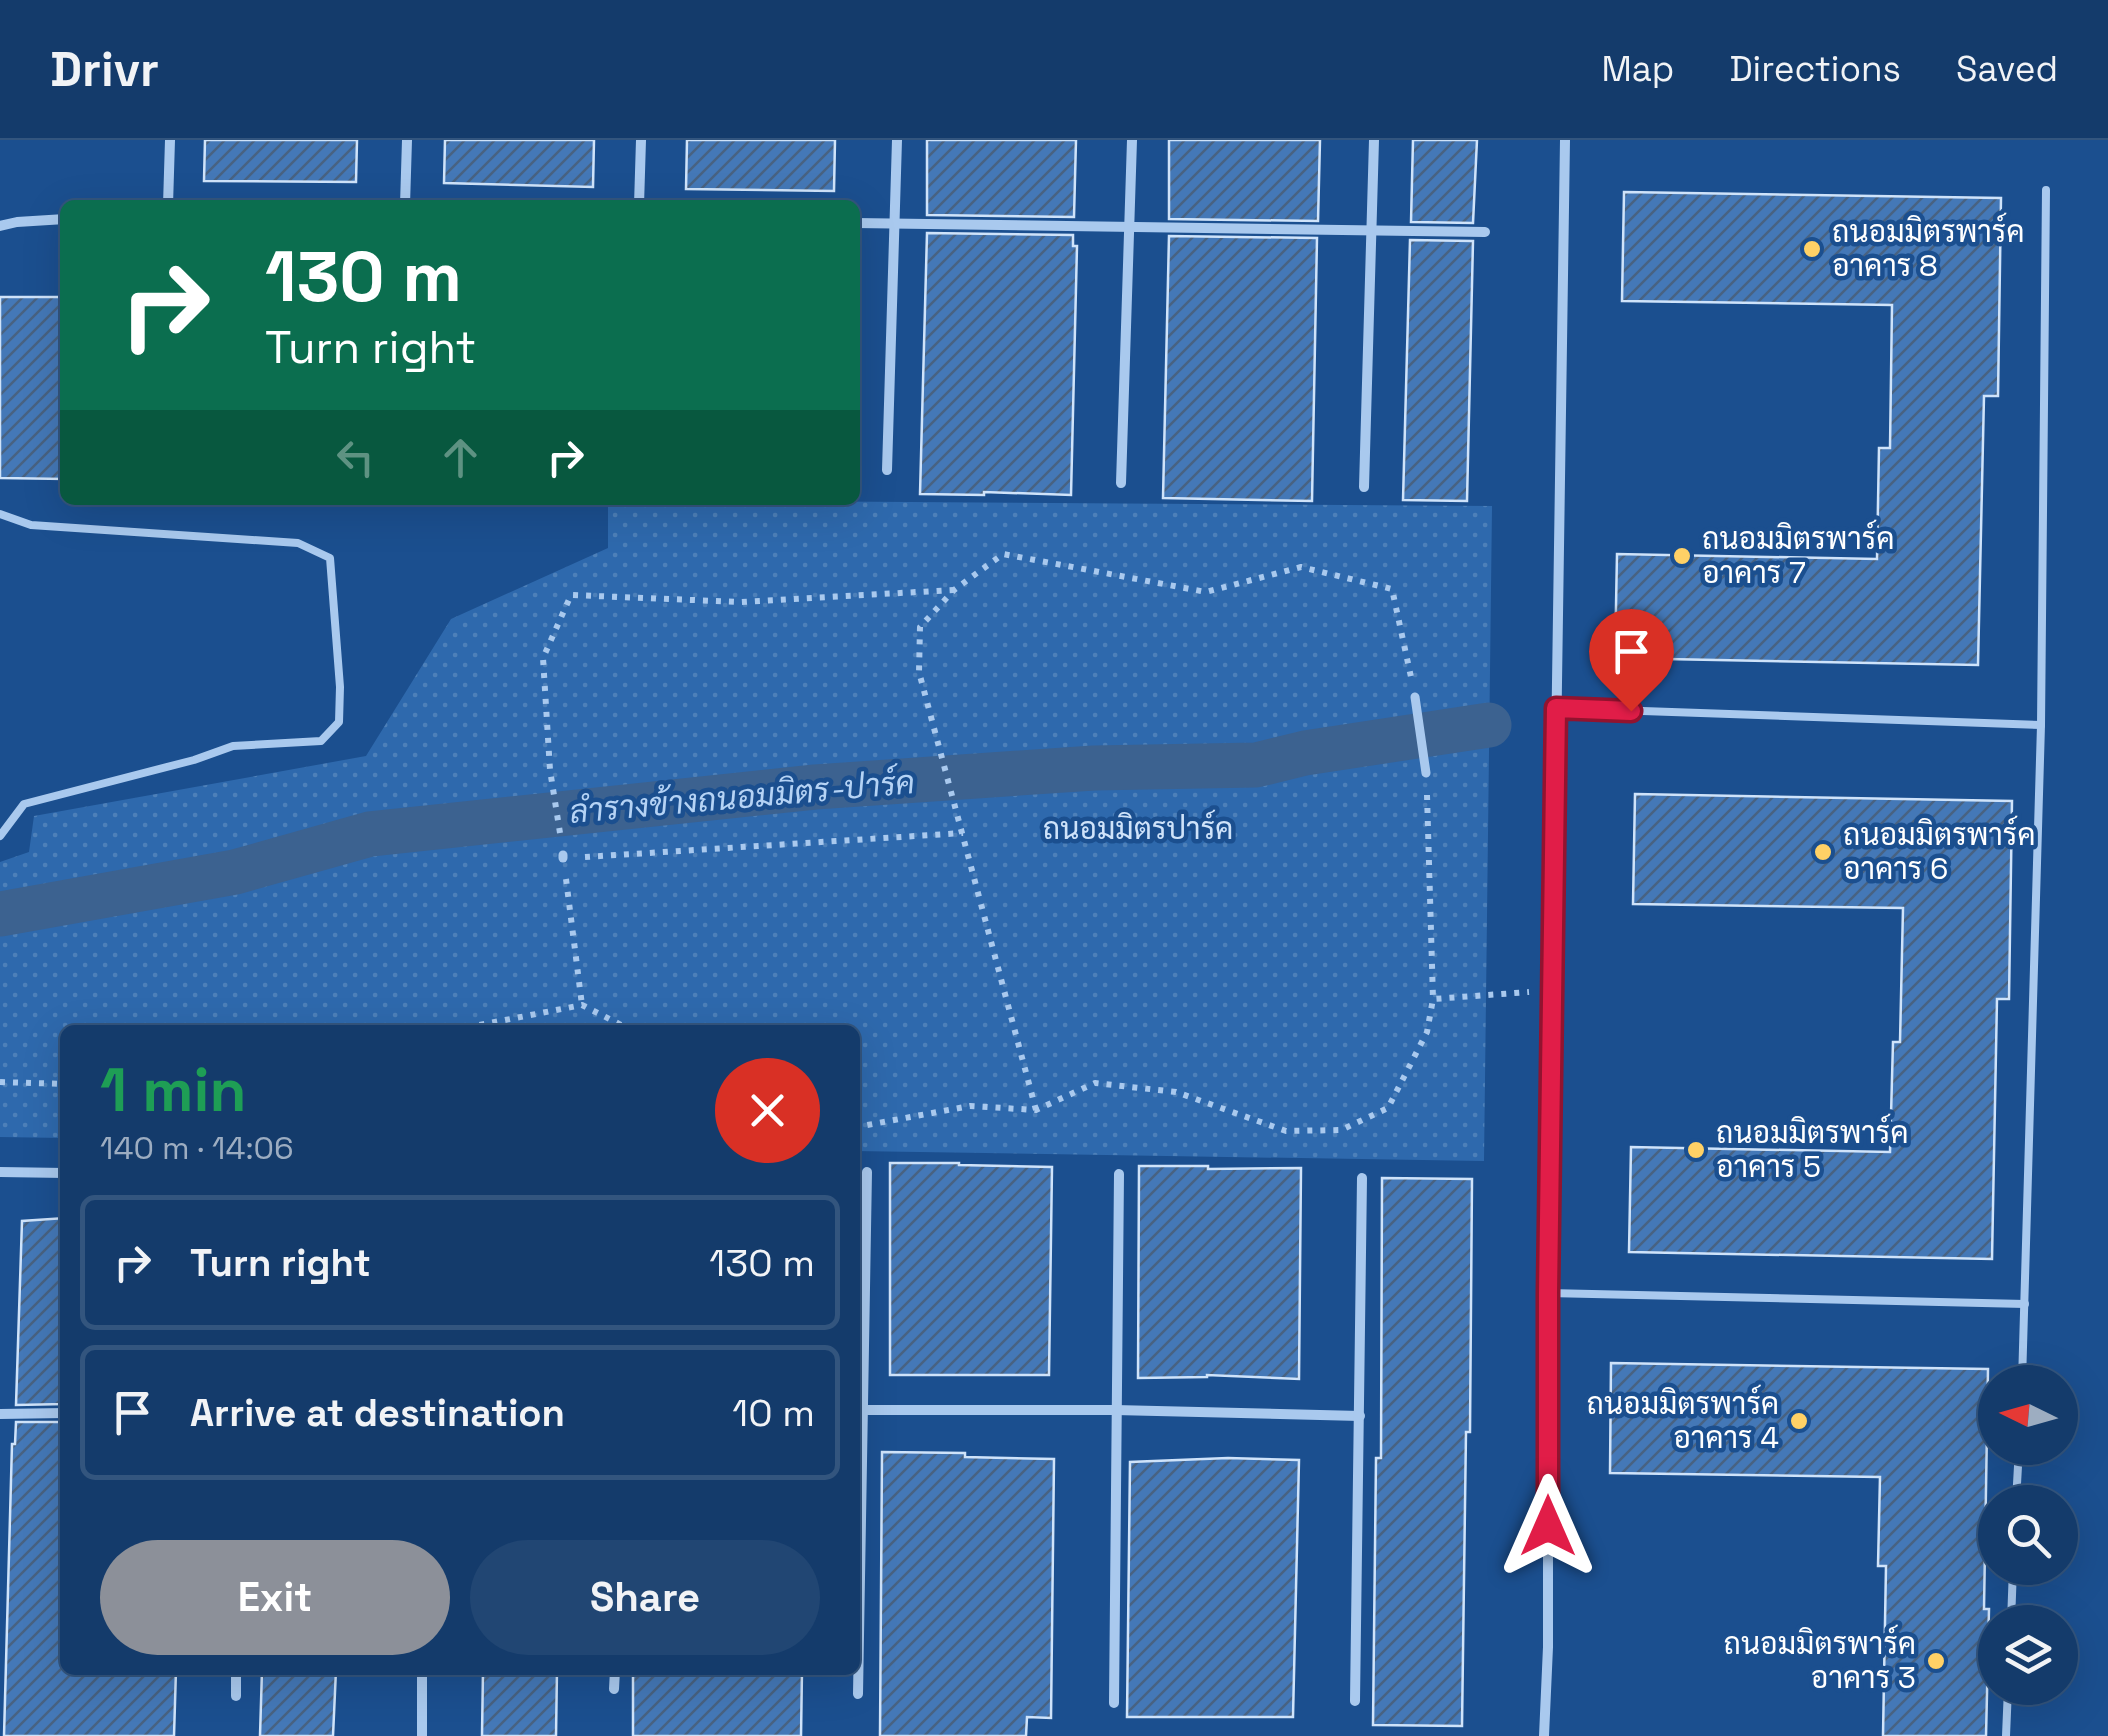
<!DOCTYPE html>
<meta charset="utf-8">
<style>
body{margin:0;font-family:"Space Grotesk",Sarabun,sans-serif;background:#214673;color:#f1f3f6;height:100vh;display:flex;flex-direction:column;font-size:38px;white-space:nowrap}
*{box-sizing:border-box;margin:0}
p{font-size:32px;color:#9dadc1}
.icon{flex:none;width:55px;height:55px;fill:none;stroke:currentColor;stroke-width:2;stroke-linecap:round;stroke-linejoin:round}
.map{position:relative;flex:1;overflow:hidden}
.side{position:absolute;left:60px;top:885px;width:800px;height:650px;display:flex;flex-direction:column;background:#143b6b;border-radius:15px;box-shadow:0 10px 40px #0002,0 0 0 2px #33557e}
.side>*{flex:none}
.banner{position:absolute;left:60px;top:60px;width:800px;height:305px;border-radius:15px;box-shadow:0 10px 40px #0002,0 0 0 2px #33557e;background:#0b6e4f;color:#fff;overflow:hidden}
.needle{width:65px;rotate:275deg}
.controls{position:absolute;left:1978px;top:1225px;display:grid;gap:20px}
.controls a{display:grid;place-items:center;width:100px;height:100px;border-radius:50%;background:#143b6b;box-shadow:0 10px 40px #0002,0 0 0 2px #33557e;font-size:50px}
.pin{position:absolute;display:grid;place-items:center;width:85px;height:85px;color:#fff;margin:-102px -42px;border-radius:50% 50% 50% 0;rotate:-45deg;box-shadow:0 0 10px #0007}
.pin .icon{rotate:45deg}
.me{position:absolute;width:110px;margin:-55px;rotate:0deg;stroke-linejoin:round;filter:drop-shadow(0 0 8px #0008)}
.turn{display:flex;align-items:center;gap:35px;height:210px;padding:0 40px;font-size:45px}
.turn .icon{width:130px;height:130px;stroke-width:2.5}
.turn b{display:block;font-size:70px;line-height:85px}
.lanes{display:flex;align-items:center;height:95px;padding:0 40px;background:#0003;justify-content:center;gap:50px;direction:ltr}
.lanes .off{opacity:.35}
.round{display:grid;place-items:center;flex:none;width:105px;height:105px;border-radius:52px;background:#214673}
.summary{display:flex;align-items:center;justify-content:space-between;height:170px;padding:0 40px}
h1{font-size:60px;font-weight:600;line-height:75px;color:#1e9e55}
.button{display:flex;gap:20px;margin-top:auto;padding:20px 40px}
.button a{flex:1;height:115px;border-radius:60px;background:#8c9099;color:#fff;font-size:40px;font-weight:600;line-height:115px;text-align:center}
.button a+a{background:#214673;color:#f1f3f6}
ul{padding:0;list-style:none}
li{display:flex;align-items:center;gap:30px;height:135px;margin:0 20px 15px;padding:0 20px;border:5px solid #33557e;border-radius:15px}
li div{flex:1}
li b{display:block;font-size:38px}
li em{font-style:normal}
header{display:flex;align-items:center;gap:60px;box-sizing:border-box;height:140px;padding:0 50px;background:#143b6b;border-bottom:2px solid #33557e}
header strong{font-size:48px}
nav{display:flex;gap:55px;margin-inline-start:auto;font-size:35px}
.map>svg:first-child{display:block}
.park{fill:url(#park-dots)}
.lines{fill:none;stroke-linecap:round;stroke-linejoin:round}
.canal{stroke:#3c6290;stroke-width:45}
.building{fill:url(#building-hatch);stroke:#cfe3fa;stroke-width:2.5}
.path{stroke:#a9c9ee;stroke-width:6;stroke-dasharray:5 8;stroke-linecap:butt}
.service{stroke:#a9c9ee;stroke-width:8}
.pedestrian{stroke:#a9c9ee;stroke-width:9}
.minor{stroke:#a9c9ee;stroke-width:10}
.route-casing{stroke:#92132f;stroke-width:25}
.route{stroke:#e11d48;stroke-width:18}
.poi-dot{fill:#ffd166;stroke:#1b4f8f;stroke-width:4}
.labels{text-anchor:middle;stroke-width:9;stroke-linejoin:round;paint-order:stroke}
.poi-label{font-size:30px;fill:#fff;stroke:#1b4f8f;text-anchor:start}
.park-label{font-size:30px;fill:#cfe3fa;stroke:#1b4f8f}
.water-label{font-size:32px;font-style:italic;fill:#b5d3f5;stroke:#1b4f8f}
</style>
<header>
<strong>Drivr</strong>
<nav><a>Map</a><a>Directions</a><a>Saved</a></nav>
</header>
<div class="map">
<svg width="2108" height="1596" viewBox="0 0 2108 1596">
<defs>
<pattern id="park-dots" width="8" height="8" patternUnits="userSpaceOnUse" patternTransform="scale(2.5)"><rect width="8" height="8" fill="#2e69ad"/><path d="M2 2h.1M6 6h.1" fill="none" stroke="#4d80b9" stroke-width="1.8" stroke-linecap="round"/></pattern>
<pattern id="building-hatch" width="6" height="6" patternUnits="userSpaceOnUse" patternTransform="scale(2.5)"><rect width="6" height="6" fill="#4478b7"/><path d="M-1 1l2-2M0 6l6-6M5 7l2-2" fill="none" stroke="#486282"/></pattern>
</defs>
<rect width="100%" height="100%" fill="#1b4f8f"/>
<path class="park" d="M 608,360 L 1492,366 L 1484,1021 L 855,1011 L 855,890 L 65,890 L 65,998 L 0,997 L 0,722 L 29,712 L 34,676 L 366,616 L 451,479 L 608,408 Z"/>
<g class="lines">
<path class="canal" d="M 0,774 L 235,732 L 370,694 L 815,647 L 1094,628 L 1256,625 L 1305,613 L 1489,585"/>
</g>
<g class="building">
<path d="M 205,0 L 357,0 L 356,42 L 204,41 Z"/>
<path d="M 445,0 L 594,0 L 593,47 L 444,43 Z"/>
<path d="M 687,0 L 835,0 L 834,51 L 686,49 Z"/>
<path d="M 927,0 L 1076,0 L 1074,77 L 927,75 Z"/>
<path d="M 1169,0 L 1320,0 L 1318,81 L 1169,79 Z"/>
<path d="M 1413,0 L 1477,0 L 1473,83 L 1411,82 Z"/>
<path d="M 1624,52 L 2001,58 L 1998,256 L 1984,256 L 1978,525 L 1615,518 L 1617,414 L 1877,419 L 1879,308 L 1890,308 L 1892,165 L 1622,161 Z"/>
<path d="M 927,93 L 1073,95 L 1073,106 L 1077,106 L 1071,355 L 984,352 L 984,355 L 920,354 Z"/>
<path d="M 1169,96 L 1317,98 L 1312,361 L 1163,358 Z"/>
<path d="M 1410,100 L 1473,101 L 1467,361 L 1403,360 Z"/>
<path d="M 0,157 L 65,157 L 65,339 L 0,338 Z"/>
<path d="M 1635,654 L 2012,661 L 2009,859 L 1997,859 L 1992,1119 L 1629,1112 L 1631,1007 L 1890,1012 L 1893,902 L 1900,902 L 1903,768 L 1633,764 Z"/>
<path d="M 890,1023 L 959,1023 L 959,1025 L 1052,1027 L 1049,1235 L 890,1235 Z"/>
<path d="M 1139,1026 L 1208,1026 L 1208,1029 L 1301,1028 L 1299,1239 L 1207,1235 L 1207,1237 L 1138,1238 Z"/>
<path d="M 1382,1038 L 1472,1039 L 1470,1292 L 1466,1292 L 1462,1586 L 1373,1585 L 1376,1318 L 1381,1318 Z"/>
<path d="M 65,1078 L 65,1264 L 16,1265 L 22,1081 Z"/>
<path d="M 1611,1223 L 1988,1229 L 1984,1469 L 1989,1469 L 1986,1596 L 1883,1596 L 1886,1426 L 1878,1426 L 1880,1337 L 1610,1333 Z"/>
<path d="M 16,1282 L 65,1282 L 65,1530 L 176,1530 L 174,1596 L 4,1596 L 12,1304 L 15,1304 Z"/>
<path d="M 882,1312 L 965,1313 L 965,1317 L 1054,1319 L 1051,1578 L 1027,1577 L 1026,1596 L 880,1596 Z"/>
<path d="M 1228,1318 L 1299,1320 L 1293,1577 L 1127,1577 L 1130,1322 Z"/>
<path d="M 262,1530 L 336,1530 L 333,1596 L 260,1596 Z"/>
<path d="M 483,1530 L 557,1530 L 556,1596 L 482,1596 Z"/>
<path d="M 633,1530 L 802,1530 L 801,1596 L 633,1596 Z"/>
</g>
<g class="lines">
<g class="path">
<path d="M 1427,655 L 1433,859"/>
<path d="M 560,693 L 550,630 L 543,518 L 571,455 L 741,462 L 953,450"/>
<path d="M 585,717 L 963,693"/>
<path d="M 566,739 L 582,865"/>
<path d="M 454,890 L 582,865 L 631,890"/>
<path d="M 0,942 L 65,944"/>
<path d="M 1036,970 L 919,532 L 920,487 L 954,450 L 1003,414 L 1206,452 L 1301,427 L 1392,449 L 1411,537"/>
<path d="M 855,983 L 862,986 L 970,966 L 1036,970 L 1095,943 L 1176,952 L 1286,991 L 1341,990 L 1388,968 L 1427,892 L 1433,859 L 1529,852"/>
</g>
<g class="service">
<path d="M 0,374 L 31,385 L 298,403 L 330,418 L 340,547 L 339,582 L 321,601 L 233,606 L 194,620 L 24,664 L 0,696"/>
<path d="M 1556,568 L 2041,585"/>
<path d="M 1548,1153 L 2025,1164"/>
<path d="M 2022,1242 L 2041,585 L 2046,50"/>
<path d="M 2016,1362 L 2019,1308"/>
<path d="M 2011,1482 L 2013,1428"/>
<path d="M 2006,1596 L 2008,1548"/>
</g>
<g class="pedestrian">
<path d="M 1415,557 L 1426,633"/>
<path d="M 563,715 L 563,718"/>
</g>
<g class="minor">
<path d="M 168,65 L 170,0"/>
<path d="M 405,65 L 407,0"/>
<path d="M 639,65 L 641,0"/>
<path d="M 855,83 L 1485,92"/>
<path d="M 0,86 L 17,82 L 65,79"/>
<path d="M 887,330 L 897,0"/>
<path d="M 1121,343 L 1132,0"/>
<path d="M 1364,347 L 1374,0"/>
<path d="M 0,1032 L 65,1033"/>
<path d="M 855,1270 L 1115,1270 L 1360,1276"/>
<path d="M 0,1274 L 65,1273"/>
<path d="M 614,1549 L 615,1530"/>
<path d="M 858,1554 L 867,1032"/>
<path d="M 236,1556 L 236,1530"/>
<path d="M 1355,1561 L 1362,1038"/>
<path d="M 1114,1563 L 1119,1034"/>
<path d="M 422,1596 L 422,1530"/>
<path d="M 1544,1596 L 1548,1507 L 1548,1153 L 1565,0"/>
</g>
</g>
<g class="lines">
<defs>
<path id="route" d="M 1548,1386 L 1548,1153 L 1556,568 L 1631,571"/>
</defs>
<use href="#route" class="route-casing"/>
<use href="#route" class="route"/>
</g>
<g class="poi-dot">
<circle cx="1812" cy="109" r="10"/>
<circle cx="1682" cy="416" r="10"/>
<circle cx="1823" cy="712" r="10"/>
<circle cx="1696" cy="1010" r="10"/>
<circle cx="1799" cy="1281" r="10"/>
<circle cx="1936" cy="1521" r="10"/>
</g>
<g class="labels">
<g class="poi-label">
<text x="1832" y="102">ถนอมมิตรพาร์ค<tspan x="1832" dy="34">อาคาร 8</tspan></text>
<text x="1702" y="409">ถนอมมิตรพาร์ค<tspan x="1702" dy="34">อาคาร 7</tspan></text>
<text x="1843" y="705">ถนอมมิตรพาร์ค<tspan x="1843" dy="34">อาคาร 6</tspan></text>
<text x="1716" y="1003">ถนอมมิตรพาร์ค<tspan x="1716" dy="34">อาคาร 5</tspan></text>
<text x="1779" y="1274" text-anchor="end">ถนอมมิตรพาร์ค<tspan x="1779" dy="34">อาคาร 4</tspan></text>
<text x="1916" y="1514" text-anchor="end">ถนอมมิตรพาร์ค<tspan x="1916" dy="34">อาคาร 3</tspan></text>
</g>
<g class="park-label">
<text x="1138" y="699">ถนอมมิตรปาร์ค</text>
</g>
<g class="water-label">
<text transform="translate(742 657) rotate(-5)" y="11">ลำรางข้างถนอมมิตร-ปาร์ค</text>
</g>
</g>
</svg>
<div class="controls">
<a><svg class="needle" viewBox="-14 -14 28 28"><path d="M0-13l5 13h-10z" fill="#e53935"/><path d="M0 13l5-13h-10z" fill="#9dadc1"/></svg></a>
<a><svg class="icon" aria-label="search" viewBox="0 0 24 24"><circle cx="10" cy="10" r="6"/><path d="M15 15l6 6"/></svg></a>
<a><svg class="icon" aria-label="layers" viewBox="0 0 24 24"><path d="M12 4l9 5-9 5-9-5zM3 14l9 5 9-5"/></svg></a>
</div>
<div class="pin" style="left:1631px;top:571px;background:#d93025"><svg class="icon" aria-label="arrive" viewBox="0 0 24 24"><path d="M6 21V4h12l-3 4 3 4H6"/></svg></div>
<svg class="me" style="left:1548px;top:1386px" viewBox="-20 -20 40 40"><path d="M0-17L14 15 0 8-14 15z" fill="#e11d48" stroke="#fff" stroke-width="4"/></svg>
<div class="banner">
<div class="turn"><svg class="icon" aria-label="right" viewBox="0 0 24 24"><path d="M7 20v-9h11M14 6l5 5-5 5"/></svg><div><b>130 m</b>Turn right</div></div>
<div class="lanes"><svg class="icon off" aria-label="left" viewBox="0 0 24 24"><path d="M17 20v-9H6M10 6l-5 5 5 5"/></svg><svg class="icon off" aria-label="ahead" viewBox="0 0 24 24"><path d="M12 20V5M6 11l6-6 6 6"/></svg><svg class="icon" aria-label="right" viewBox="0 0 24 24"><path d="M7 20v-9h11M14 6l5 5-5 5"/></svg></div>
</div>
<section class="side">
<div class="summary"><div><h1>1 min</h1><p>140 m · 14:06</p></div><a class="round" style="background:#d93025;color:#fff"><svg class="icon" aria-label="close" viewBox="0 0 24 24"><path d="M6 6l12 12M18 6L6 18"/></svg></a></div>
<ul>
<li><svg class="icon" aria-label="right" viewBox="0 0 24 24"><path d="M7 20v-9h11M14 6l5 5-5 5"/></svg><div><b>Turn right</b></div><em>130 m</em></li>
<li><svg class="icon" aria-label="arrive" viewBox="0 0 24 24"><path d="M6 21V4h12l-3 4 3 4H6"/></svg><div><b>Arrive at destination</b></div><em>10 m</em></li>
</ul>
<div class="button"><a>Exit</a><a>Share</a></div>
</section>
</div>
